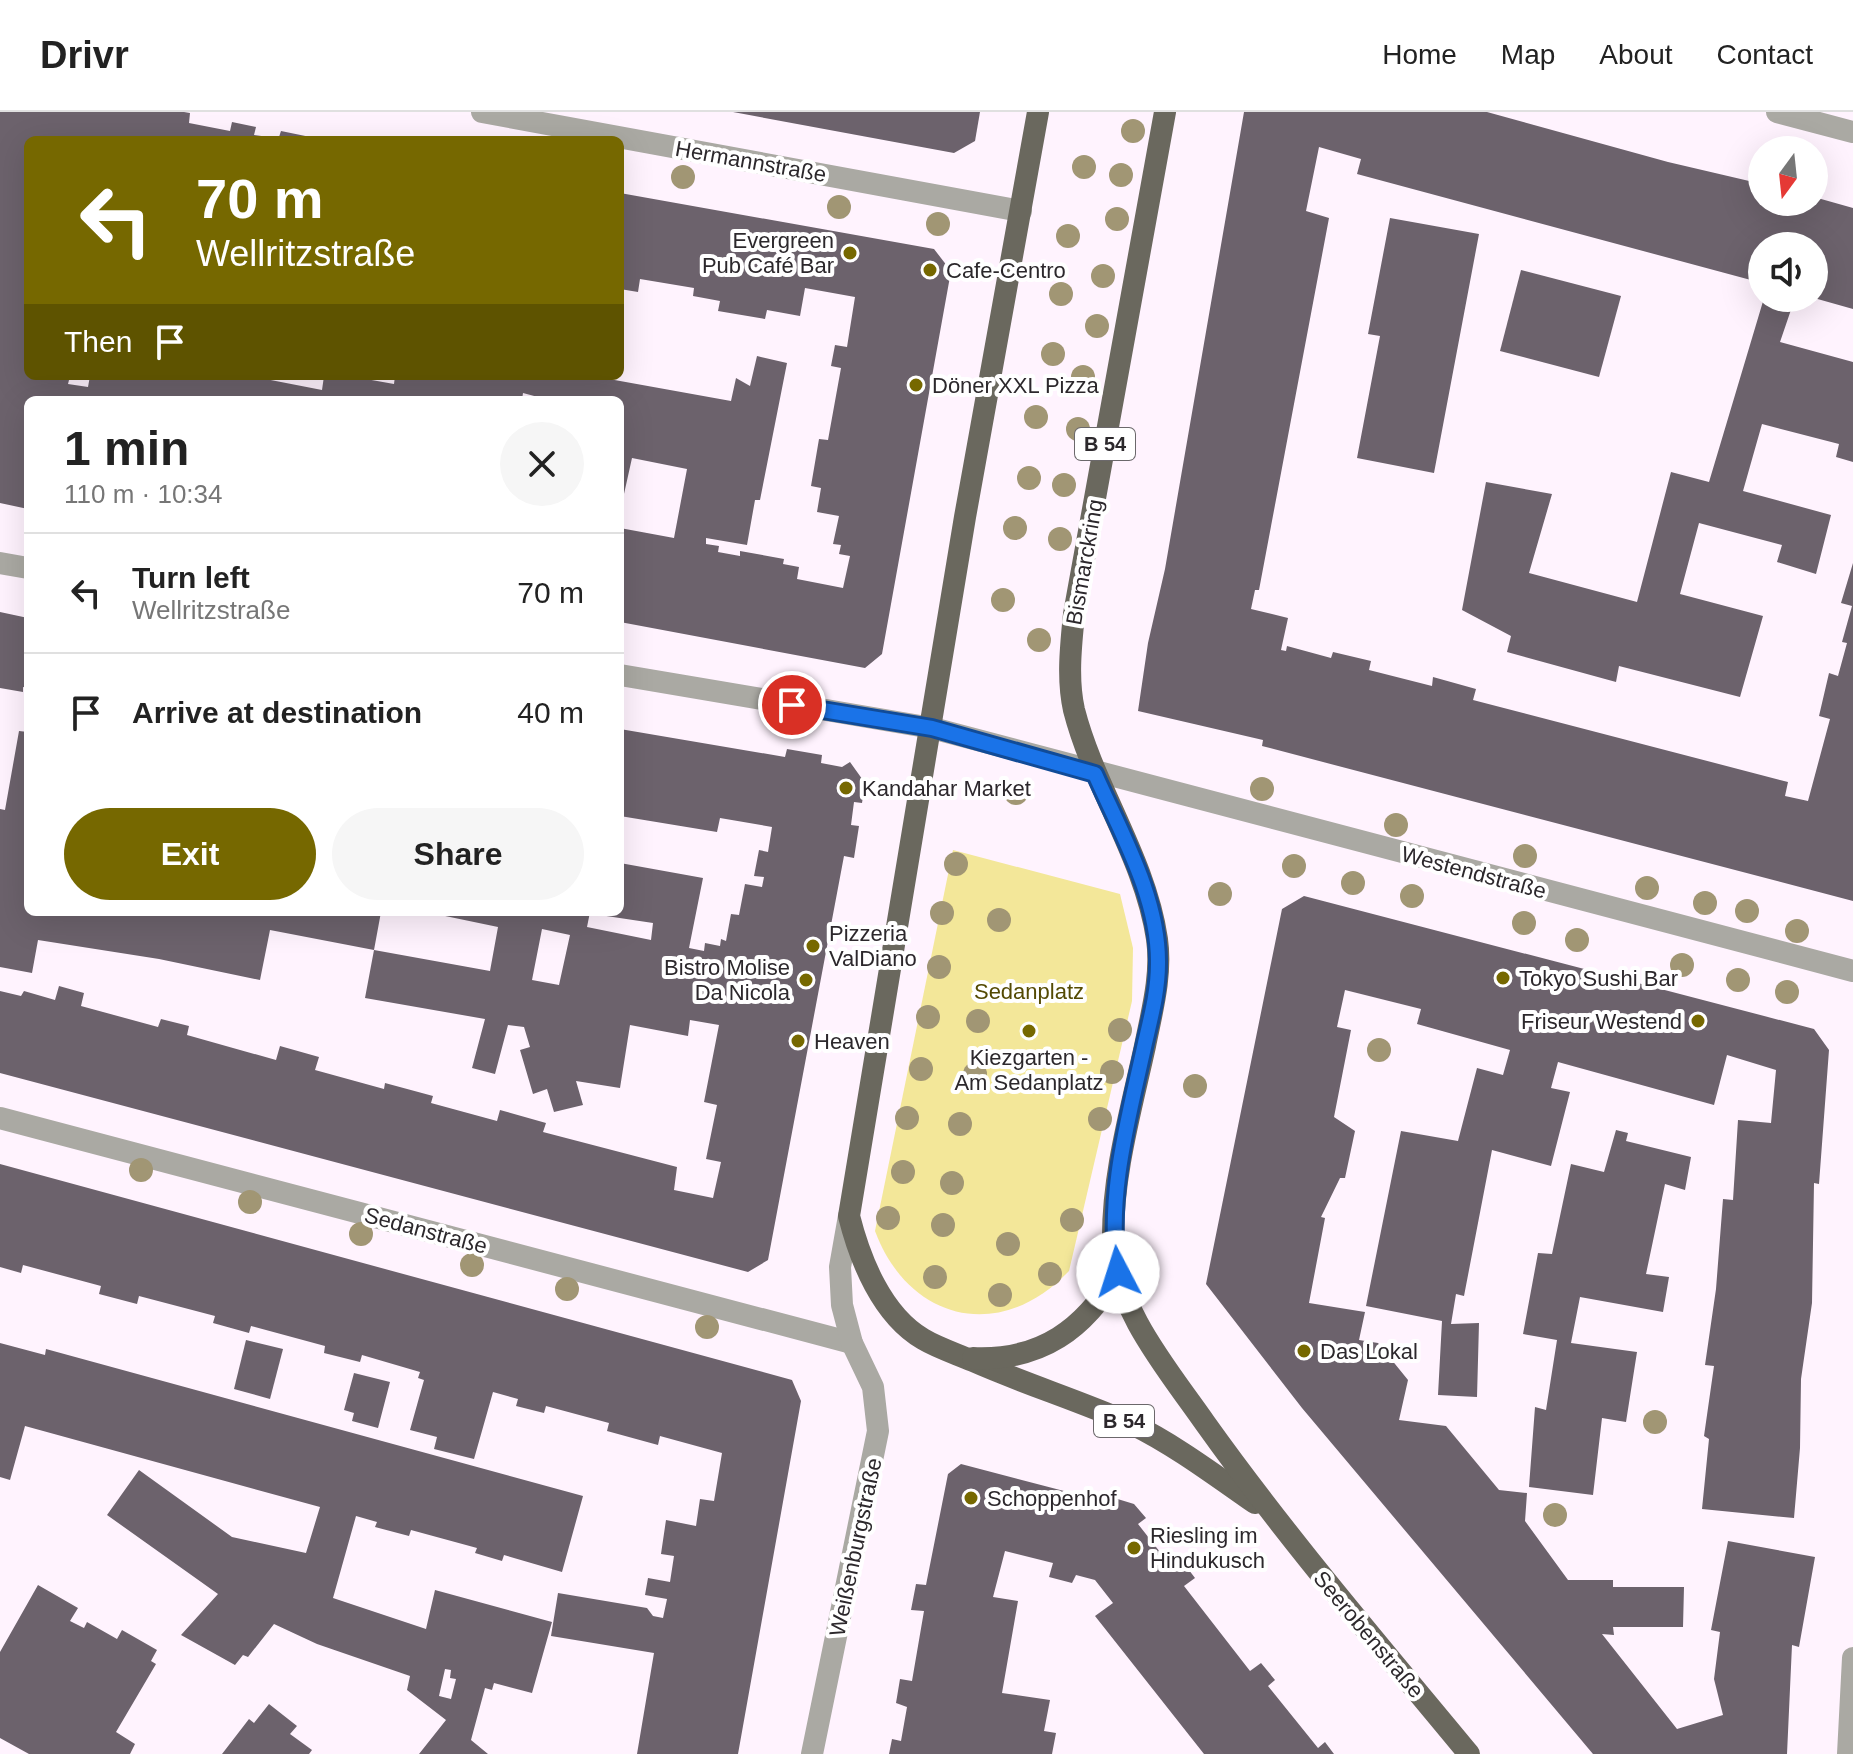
<!DOCTYPE html>
<meta charset="utf-8">
<style>
body{margin:0;font-family:Arial,sans-serif;background:#f6f6f6;color:#222;height:100vh;display:flex;flex-direction:column;font-size:30px;white-space:nowrap}
*{box-sizing:border-box;margin:0}
p{font-size:26px;color:#767676}
.icon{flex:none;width:44px;height:44px;fill:none;stroke:currentColor;stroke-width:2;stroke-linecap:round;stroke-linejoin:round}
.map{position:relative;flex:1;overflow:hidden}
.details{position:absolute;left:24px;top:284px;width:600px;height:520px;display:flex;flex-direction:column;background:#fff;border-radius:12px;box-shadow:0 8px 32px #0002}
.details>*{flex:none}
.hud{position:absolute;left:24px;top:24px;width:600px;height:244px;border-radius:12px;box-shadow:0 8px 32px #0002;background:#766800;color:#fff;overflow:hidden}
.needle{width:52px;rotate:195deg}
.fabs{position:absolute;left:1748px;top:24px;display:grid;gap:16px}
.fabs a{display:grid;place-items:center;width:80px;height:80px;border-radius:50%;background:#fff;box-shadow:0 8px 32px #0002;font-size:40px}
.pin{position:absolute;display:grid;place-items:center;width:68px;height:68px;color:#fff;margin:-34px;border:4px solid #fff;border-radius:50%;box-shadow:0 2px 8px #0007}
.me{position:absolute;width:88px;margin:-44px;rotate:355deg;stroke-linejoin:round;filter:drop-shadow(0 0 6px #0008)}
.turn{display:flex;align-items:center;gap:28px;height:168px;padding:0 40px;font-size:36px}
.turn .icon{width:104px;height:104px;stroke-width:2.5}
.turn b{display:block;font-size:56px;line-height:68px}
.then{display:flex;align-items:center;height:76px;padding:0 40px;background:#0003;gap:16px;font-size:30px}
.round{display:grid;place-items:center;flex:none;width:84px;height:84px;border-radius:42px;background:#f6f6f6}
.headline{display:flex;align-items:center;justify-content:space-between;height:136px;padding:0 40px}
h1{font-size:48px;font-weight:700;line-height:60px}
.primary-button{display:flex;gap:16px;margin-top:auto;padding:16px 40px}
.primary-button a{flex:1;height:92px;border-radius:48px;background:#766800;color:#fff;font-size:32px;font-weight:700;line-height:92px;text-align:center}
.primary-button a+a{background:#f6f6f6;color:#222}
ul{padding:0;list-style:none}
li{display:flex;align-items:center;gap:24px;height:120px;padding:0 40px;border-top:2px solid #e0e0e0}
li div{flex:1}
li b{display:block;font-size:30px}
li em{font-style:normal}
header{display:flex;align-items:center;gap:48px;box-sizing:border-box;height:112px;padding:0 40px;background:#fff;border-bottom:2px solid #e0e0e0}
header strong{font-size:38px}
nav{display:flex;gap:44px;margin-inline-start:auto;font-size:28px}
.map>svg:first-child{display:block}
.green{fill:#f3e799}
.building{fill:#6c626c;fill-rule:evenodd}
.lines{fill:none;stroke-linecap:round;stroke-linejoin:round}
.minor{stroke:#aaa9a3;stroke-width:22}
.primary{stroke:#6a685e;stroke-width:22}
.tree{fill:#a19674}
.route-casing{stroke:#114b97;stroke-width:20}
.route{stroke:#1a73e8;stroke-width:14}
.poi-dot{fill:#766800;stroke:#fff;stroke-width:3}
.labels{text-anchor:middle;stroke-width:8;stroke-linejoin:round;paint-order:stroke}
.shield{fill:#fff;stroke:#6b686b;stroke-width:2}
.shield-label{font-size:20px;font-weight:bold;fill:#2c282c}
.street-label{font-size:22px;fill:#2c282c;stroke:#fff}
.poi-label{font-size:22px;fill:#2c282c;stroke:#fff;text-anchor:start}
.park-label{font-size:22px;fill:#544a03;stroke:#fff}
</style>
<header>
<strong>Drivr</strong>
<nav><a>Home</a><a>Map</a><a>About</a><a>Contact</a></nav>
</header>
<div class="map">
<svg width="1853" height="1642" viewBox="0 0 1853 1642">
<rect width="100%" height="100%" fill="#fff3fe"/>
<path class="green" d="M 953,738 L 1120,782 L 1133,836 L 1132,889 L 1069,1159 C 1001,1231 909,1210 875,1119 Z"/>
<g class="building">
<path d="M 0,0 L 184,0 L 190,1 L 189,11 L 230,19 L 232,10 L 256,15 L 254,23 L 276,26 L 28,28 L 28,264 L 70,264 L 68,272 L 88,275 L 90,264 L 250,264 L 322,278 L 324,264 L 349,264 L 394,272 L 395,264 L 610,264 L 609,267 L 731,289 L 736,266 L 750,274 L 757,244 L 787,251 L 760,388 L 755,388 L 747,433 L 706,426 L 706,432 L 719,434 L 718,440 L 740,444 L 740,439 L 784,447 L 783,452 L 799,455 L 797,467 L 843,476 L 850,444 L 839,442 L 841,433 L 833,432 L 839,404 L 817,400 L 821,376 L 811,374 L 819,327 L 828,328 L 841,256 L 831,254 L 835,233 L 847,235 L 855,185 L 805,176 L 800,204 L 767,198 L 765,207 L 718,199 L 720,189 L 693,184 L 694,176 L 640,167 L 638,180 L 620,177 L 620,81 L 934,137 L 951,159 L 882,542 L 865,556 L 620,510 L 620,416 L 674,426 L 687,357 L 632,346 L 620,400 L 620,288 L 549,288 L 523,281 L 522,288 L 28,288 L 28,397 L 0,391 Z"/>
<path d="M 733,0 L 980,0 L 975,29 L 954,41 Z"/>
<path d="M 1244,0 L 1487,0 L 1668,50 L 1762,72 L 1762,90 L 1814,90 L 1814,85 L 1853,96 L 1853,197 L 1814,186 L 1814,134 L 1762,134 L 1762,171 L 1357,62 L 1361,47 L 1319,35 L 1306,99 L 1329,106 L 1259,478 L 1255,478 L 1251,497 L 1288,506 L 1281,538 L 1286,539 L 1287,534 L 1331,546 L 1333,540 L 1371,549 L 1369,558 L 1432,574 L 1433,565 L 1476,577 L 1473,588 L 1788,670 L 1785,684 L 1808,689 L 1830,607 L 1819,604 L 1829,561 L 1838,564 L 1847,531 L 1842,530 L 1852,494 L 1841,491 L 1853,451 L 1853,789 L 1262,634 L 1263,628 L 1138,599 L 1148,531 L 1165,457 Z"/>
<path d="M 281,19 L 320,27 L 320,28 L 278,28 Z"/>
<path d="M 1390,106 L 1479,122 L 1434,361 L 1357,346 L 1380,224 L 1368,222 Z"/>
<path d="M 1521,158 L 1621,184 L 1599,265 L 1500,239 Z"/>
<path d="M 1764,186 L 1795,186 L 1780,230 L 1853,250 L 1853,350 L 1836,345 L 1839,332 L 1762,312 L 1743,379 L 1831,403 L 1816,462 L 1777,450 L 1782,433 L 1699,411 L 1680,482 L 1763,504 L 1740,585 L 1619,554 L 1616,570 L 1507,540 L 1511,524 L 1462,498 L 1486,370 L 1552,382 L 1529,461 L 1637,490 L 1671,360 L 1709,370 Z"/>
<path d="M 0,500 L 28,506 L 28,576 L 23,575 L 23,580 L 0,576 Z"/>
<path d="M 620,617 L 785,645 L 787,637 L 822,643 L 821,651 L 842,655 L 850,650 L 865,671 L 862,691 L 854,690 L 851,713 L 859,714 L 854,746 L 844,744 L 768,1148 L 748,1160 L 0,961 L 0,879 L 21,884 L 24,879 L 55,888 L 59,874 L 84,881 L 81,894 L 158,915 L 161,907 L 189,914 L 187,923 L 276,948 L 280,934 L 319,945 L 315,958 L 384,977 L 385,971 L 433,984 L 431,991 L 497,1009 L 500,998 L 546,1011 L 543,1020 L 677,1055 L 674,1078 L 713,1086 L 721,1050 L 706,1047 L 717,993 L 704,990 L 719,913 L 690,908 L 688,924 L 630,913 L 620,976 L 576,969 L 583,993 L 554,1000 L 547,977 L 533,982 L 520,938 L 530,935 L 524,915 L 508,913 L 495,962 L 472,956 L 485,907 L 365,886 L 374,838 L 270,818 L 260,868 L 159,847 L 38,828 L 32,861 L 0,855 L 0,697 L 5,698 L 19,619 L 28,620 L 28,800 L 381,800 L 374,838 L 490,859 L 498,815 L 426,800 L 590,800 L 587,815 L 651,828 L 653,811 L 593,802 L 620,800 L 620,751 L 703,766 L 689,836 L 704,839 L 705,831 L 720,834 L 721,827 L 726,829 L 731,802 L 739,803 L 745,772 L 762,775 L 764,765 L 754,764 L 759,738 L 768,740 L 772,715 L 720,706 L 717,720 L 620,704 ZM 542,817 L 570,823 L 559,873 L 532,868 Z"/>
<path d="M 1304,784 L 1814,917 L 1829,938 L 1819,1072 L 1814,1071 L 1812,1191 L 1801,1267 L 1800,1336 L 1794,1406 L 1702,1397 L 1709,1327 L 1704,1324 L 1714,1254 L 1705,1253 L 1716,1177 L 1723,1087 L 1733,1088 L 1738,1008 L 1771,1011 L 1776,958 L 1727,943 L 1714,993 L 1558,950 L 1551,976 L 1570,980 L 1551,1054 L 1492,1038 L 1464,1184 L 1456,1182 L 1451,1212 L 1479,1211 L 1477,1285 L 1438,1283 L 1442,1209 L 1366,1194 L 1401,1019 L 1458,1029 L 1477,956 L 1503,963 L 1510,938 L 1417,912 L 1421,897 L 1345,878 L 1337,915 L 1351,918 L 1334,1005 L 1355,1019 L 1345,1066 L 1340,1066 L 1321,1105 L 1325,1106 L 1309,1191 L 1365,1200 L 1359,1228 L 1378,1231 L 1408,1268 L 1399,1308 L 1446,1314 L 1499,1378 L 1527,1381 L 1525,1409 L 1568,1468 L 1613,1468 L 1613,1475 L 1684,1475 L 1683,1515 L 1613,1515 L 1614,1523 L 1602,1522 L 1677,1617 L 1723,1603 L 1714,1567 L 1720,1520 L 1711,1518 L 1728,1429 L 1815,1445 L 1799,1535 L 1792,1533 L 1787,1642 L 1593,1642 L 1302,1296 L 1206,1172 L 1282,797 Z"/>
<path d="M 1616,1018 L 1628,1021 L 1626,1029 L 1691,1045 L 1685,1078 L 1665,1072 L 1646,1162 L 1669,1165 L 1663,1200 L 1580,1185 L 1571,1231 L 1637,1240 L 1626,1310 L 1602,1306 L 1593,1383 L 1529,1375 L 1535,1295 L 1546,1298 L 1557,1228 L 1523,1222 L 1538,1141 L 1552,1142 L 1571,1052 L 1604,1060 Z"/>
<path d="M 0,1052 L 792,1268 L 801,1289 L 738,1642 L 637,1642 L 654,1541 L 551,1524 L 558,1481 L 647,1496 L 653,1504 L 663,1506 L 667,1487 L 645,1483 L 648,1466 L 670,1470 L 674,1444 L 661,1442 L 666,1408 L 696,1414 L 700,1387 L 714,1389 L 722,1341 L 660,1324 L 658,1333 L 607,1319 L 609,1311 L 546,1294 L 544,1301 L 516,1294 L 518,1287 L 493,1280 L 474,1347 L 434,1337 L 437,1325 L 410,1318 L 424,1268 L 418,1266 L 420,1260 L 362,1243 L 360,1250 L 324,1241 L 325,1234 L 251,1214 L 249,1221 L 213,1211 L 215,1204 L 139,1184 L 137,1192 L 99,1182 L 101,1174 L 23,1153 L 21,1161 L 0,1155 Z"/>
<path d="M 246,1228 L 283,1237 L 270,1287 L 234,1277 Z"/>
<path d="M 0,1231 L 45,1243 L 46,1237 L 583,1384 L 562,1460 L 504,1443 L 502,1449 L 475,1441 L 477,1436 L 411,1418 L 409,1424 L 375,1415 L 377,1410 L 356,1404 L 333,1486 L 426,1517 L 435,1478 L 552,1510 L 532,1581 L 494,1571 L 492,1578 L 485,1576 L 471,1628 L 488,1642 L 419,1642 L 446,1608 L 407,1578 L 410,1564 L 317,1532 L 274,1512 L 248,1545 L 243,1543 L 235,1553 L 181,1523 L 218,1482 L 107,1403 L 139,1358 L 232,1425 L 306,1441 L 320,1395 L 25,1314 L 10,1368 L 0,1365 ZM 445,1557 L 451,1558 L 450,1566 L 456,1567 L 451,1587 L 439,1584 Z"/>
<path d="M 354,1261 L 390,1270 L 378,1316 L 352,1309 L 354,1301 L 344,1298 Z"/>
<path d="M 961,1352 L 1110,1391 L 1111,1385 L 1134,1392 L 1146,1406 L 1138,1412 L 1167,1449 L 1176,1441 L 1195,1466 L 1184,1474 L 1250,1559 L 1261,1551 L 1275,1568 L 1268,1574 L 1318,1636 L 1325,1630 L 1334,1642 L 1204,1642 L 1095,1504 L 1113,1491 L 1095,1468 L 1076,1463 L 1072,1471 L 1049,1465 L 1053,1451 L 1005,1439 L 993,1485 L 1018,1489 L 1002,1581 L 1050,1588 L 1044,1619 L 1056,1621 L 1052,1642 L 889,1642 L 892,1627 L 901,1629 L 907,1595 L 896,1591 L 900,1567 L 912,1569 L 924,1499 L 911,1498 L 916,1472 L 926,1473 L 948,1362 Z"/>
<path d="M 38,1473 L 78,1496 L 70,1509 L 84,1516 L 87,1510 L 117,1527 L 122,1518 L 157,1538 L 151,1549 L 156,1552 L 116,1620 L 135,1632 L 130,1642 L 29,1642 L 0,1626 L 0,1540 Z"/>
<path d="M 269,1592 L 297,1614 L 290,1622 L 312,1638 L 309,1642 L 222,1642 L 249,1607 L 254,1611 Z"/>
</g>
<g class="lines">
<g class="minor">
<path d="M 482,0 L 1021,99"/>
<path d="M 1777,0 L 1853,20"/>
<path d="M 0,451 L 28,456"/>
<path d="M 620,563 L 932,616 L 1853,859"/>
<path d="M 0,1006 L 852,1231"/>
<path d="M 812,1642 L 878,1319 L 873,1275 L 852,1231 L 842,1193 L 840,1155 L 849,1104"/>
<path d="M 1848,1642 L 1853,1546"/>
</g>
<g class="primary">
<path d="M 1038,0 L 965,405 L 849,1104 C 860,1148 882,1203 923,1227 C 938,1236 957,1242 973,1249 C 1025,1272 1080,1289 1132,1312 C 1175,1333 1216,1364 1255,1391"/>
<path d="M 1165,0 L 1074,502 C 1071,533 1067,567 1074,598 C 1094,676 1145,746 1157,827 C 1162,863 1152,899 1145,934 C 1131,998 1112,1064 1113,1130 C 1115,1197 1169,1259 1205,1311 C 1287,1426 1379,1533 1469,1642"/>
<path d="M 973,1246 C 1041,1249 1085,1217 1118,1160"/>
</g>
</g>
<g class="tree">
<circle cx="1133" cy="19" r="12"/>
<circle cx="1084" cy="55" r="12"/>
<circle cx="1121" cy="63" r="12"/>
<circle cx="683" cy="65" r="12"/>
<circle cx="839" cy="95" r="12"/>
<circle cx="1117" cy="107" r="12"/>
<circle cx="938" cy="112" r="12"/>
<circle cx="1068" cy="124" r="12"/>
<circle cx="1103" cy="164" r="12"/>
<circle cx="1061" cy="182" r="12"/>
<circle cx="1097" cy="214" r="12"/>
<circle cx="1053" cy="242" r="12"/>
<circle cx="1083" cy="265" r="12"/>
<circle cx="1036" cy="305" r="12"/>
<circle cx="1078" cy="317" r="12"/>
<circle cx="1029" cy="366" r="12"/>
<circle cx="1064" cy="373" r="12"/>
<circle cx="1015" cy="416" r="12"/>
<circle cx="1060" cy="427" r="12"/>
<circle cx="1003" cy="488" r="12"/>
<circle cx="1039" cy="528" r="12"/>
<circle cx="1262" cy="677" r="12"/>
<circle cx="1016" cy="681" r="12"/>
<circle cx="1396" cy="713" r="12"/>
<circle cx="1525" cy="744" r="12"/>
<circle cx="956" cy="752" r="12"/>
<circle cx="1294" cy="754" r="12"/>
<circle cx="1353" cy="771" r="12"/>
<circle cx="1647" cy="776" r="12"/>
<circle cx="1220" cy="782" r="12"/>
<circle cx="1412" cy="784" r="12"/>
<circle cx="1705" cy="791" r="12"/>
<circle cx="1747" cy="799" r="12"/>
<circle cx="942" cy="801" r="12"/>
<circle cx="999" cy="808" r="12"/>
<circle cx="1524" cy="811" r="12"/>
<circle cx="1797" cy="819" r="12"/>
<circle cx="1577" cy="828" r="12"/>
<circle cx="1682" cy="853" r="12"/>
<circle cx="939" cy="855" r="12"/>
<circle cx="1738" cy="868" r="12"/>
<circle cx="1787" cy="880" r="12"/>
<circle cx="928" cy="905" r="12"/>
<circle cx="978" cy="909" r="12"/>
<circle cx="1120" cy="918" r="12"/>
<circle cx="1379" cy="938" r="12"/>
<circle cx="921" cy="957" r="12"/>
<circle cx="1112" cy="960" r="12"/>
<circle cx="975" cy="962" r="12"/>
<circle cx="1195" cy="974" r="12"/>
<circle cx="907" cy="1006" r="12"/>
<circle cx="1100" cy="1007" r="12"/>
<circle cx="960" cy="1012" r="12"/>
<circle cx="141" cy="1058" r="12"/>
<circle cx="903" cy="1060" r="12"/>
<circle cx="952" cy="1071" r="12"/>
<circle cx="250" cy="1090" r="12"/>
<circle cx="888" cy="1106" r="12"/>
<circle cx="1072" cy="1108" r="12"/>
<circle cx="943" cy="1113" r="12"/>
<circle cx="361" cy="1122" r="12"/>
<circle cx="1008" cy="1132" r="12"/>
<circle cx="472" cy="1153" r="12"/>
<circle cx="1050" cy="1162" r="12"/>
<circle cx="935" cy="1165" r="12"/>
<circle cx="567" cy="1177" r="12"/>
<circle cx="1000" cy="1183" r="12"/>
<circle cx="707" cy="1215" r="12"/>
<circle cx="1655" cy="1310" r="12"/>
<circle cx="1555" cy="1403" r="12"/>
</g>
<g class="lines">
<defs>
<path id="route" d="M 792,593 L 932,616 L 1095,662 C 1121,721 1159,786 1158,852 C 1158,879 1151,905 1145,931 C 1129,1005 1106,1083 1118,1160"/>
</defs>
<use href="#route" class="route-casing"/>
<use href="#route" class="route"/>
</g>
<g class="poi-dot">
<circle cx="850" cy="141" r="8"/>
<circle cx="930" cy="158" r="8"/>
<circle cx="916" cy="273" r="8"/>
<circle cx="846" cy="676" r="8"/>
<circle cx="813" cy="834" r="8"/>
<circle cx="1503" cy="866" r="8"/>
<circle cx="806" cy="868" r="8"/>
<circle cx="1698" cy="909" r="8"/>
<circle cx="1029" cy="919" r="8"/>
<circle cx="798" cy="929" r="8"/>
<circle cx="1304" cy="1239" r="8"/>
<circle cx="971" cy="1386" r="8"/>
<circle cx="1134" cy="1436" r="8"/>
</g>
<g class="labels">
<g class="shield">
<rect x="1075" y="316" width="60" height="32" rx="6"/>
<rect x="1094" y="1293" width="60" height="32" rx="6"/>
</g>
<g class="shield-label">
<text x="1105" y="339">B 54</text>
<text x="1124" y="1316">B 54</text>
</g>
<g class="street-label">
<text transform="translate(751 49) rotate(10)" y="8">Hermannstraße</text>
<text transform="translate(1084 450) rotate(-80)" y="8">Bismarckring</text>
<text transform="translate(1474 760) rotate(15)" y="8">Westendstraße</text>
<text transform="translate(426 1118) rotate(15)" y="8">Sedanstraße</text>
<text transform="translate(855 1435) rotate(-78)" y="8">Weißenburgstraße</text>
<text transform="translate(1369 1522) rotate(50)" y="8">Seerobenstraße</text>
</g>
<g class="poi-label">
<text x="834" y="136" text-anchor="end">Evergreen<tspan x="834" dy="25">Pub Café Bar</tspan></text>
<text x="946" y="166">Cafe-Centro</text>
<text x="932" y="281">Döner XXL Pizza</text>
<text x="862" y="684">Kandahar Market</text>
<text x="829" y="829">Pizzeria<tspan x="829" dy="25">ValDiano</tspan></text>
<text x="790" y="863" text-anchor="end">Bistro Molise<tspan x="790" dy="25">Da Nicola</tspan></text>
<text x="1519" y="874">Tokyo Sushi Bar</text>
<text x="1682" y="917" text-anchor="end">Friseur Westend</text>
<text x="814" y="937">Heaven</text>
<text x="1029" y="953" text-anchor="middle">Kiezgarten -<tspan x="1029" dy="25">Am Sedanplatz</tspan></text>
<text x="1320" y="1247">Das Lokal</text>
<text x="987" y="1394">Schoppenhof</text>
<text x="1150" y="1431">Riesling im<tspan x="1150" dy="25">Hindukusch</tspan></text>
</g>
<g class="park-label">
<text x="1029" y="887">Sedanplatz</text>
</g>
</g>
</svg>
<div class="fabs">
<a><svg class="needle" viewBox="-14 -14 28 28"><path d="M0-13l5 13h-10z" fill="#e53935"/><path d="M0 13l5-13h-10z" fill="#767676"/></svg></a>
<a><svg class="icon" aria-label="sound" viewBox="0 0 24 24"><path d="M4 9h4l5-4v14l-5-4H4zM17 9q2 3 0 6"/></svg></a>
</div>
<div class="pin" style="left:792px;top:593px;background:#d93025"><svg class="icon" aria-label="arrive" viewBox="0 0 24 24"><path d="M6 21V4h12l-3 4 3 4H6"/></svg></div>
<svg class="me" style="left:1118px;top:1160px" viewBox="-20 -20 40 40"><circle r="19" fill="#fff"/><path d="M0-13L10 11 0 6-10 11z" fill="#1a73e8"/></svg>
<div class="hud">
<div class="turn"><svg class="icon" aria-label="left" viewBox="0 0 24 24"><path d="M17 20v-9H6M10 6l-5 5 5 5"/></svg><div><b>70 m</b>Wellritzstraße</div></div>
<div class="then">Then<svg class="icon" aria-label="arrive" viewBox="0 0 24 24"><path d="M6 21V4h12l-3 4 3 4H6"/></svg></div>
</div>
<section class="details">
<div class="headline"><div><h1>1 min</h1><p>110 m · 10:34</p></div><a class="round"><svg class="icon" aria-label="close" viewBox="0 0 24 24"><path d="M6 6l12 12M18 6L6 18"/></svg></a></div>
<ul>
<li><svg class="icon" aria-label="left" viewBox="0 0 24 24"><path d="M17 20v-9H6M10 6l-5 5 5 5"/></svg><div><b>Turn left</b><p>Wellritzstraße</p></div><em>70 m</em></li>
<li><svg class="icon" aria-label="arrive" viewBox="0 0 24 24"><path d="M6 21V4h12l-3 4 3 4H6"/></svg><div><b>Arrive at destination</b></div><em>40 m</em></li>
</ul>
<div class="primary-button"><a>Exit</a><a>Share</a></div>
</section>
</div>
